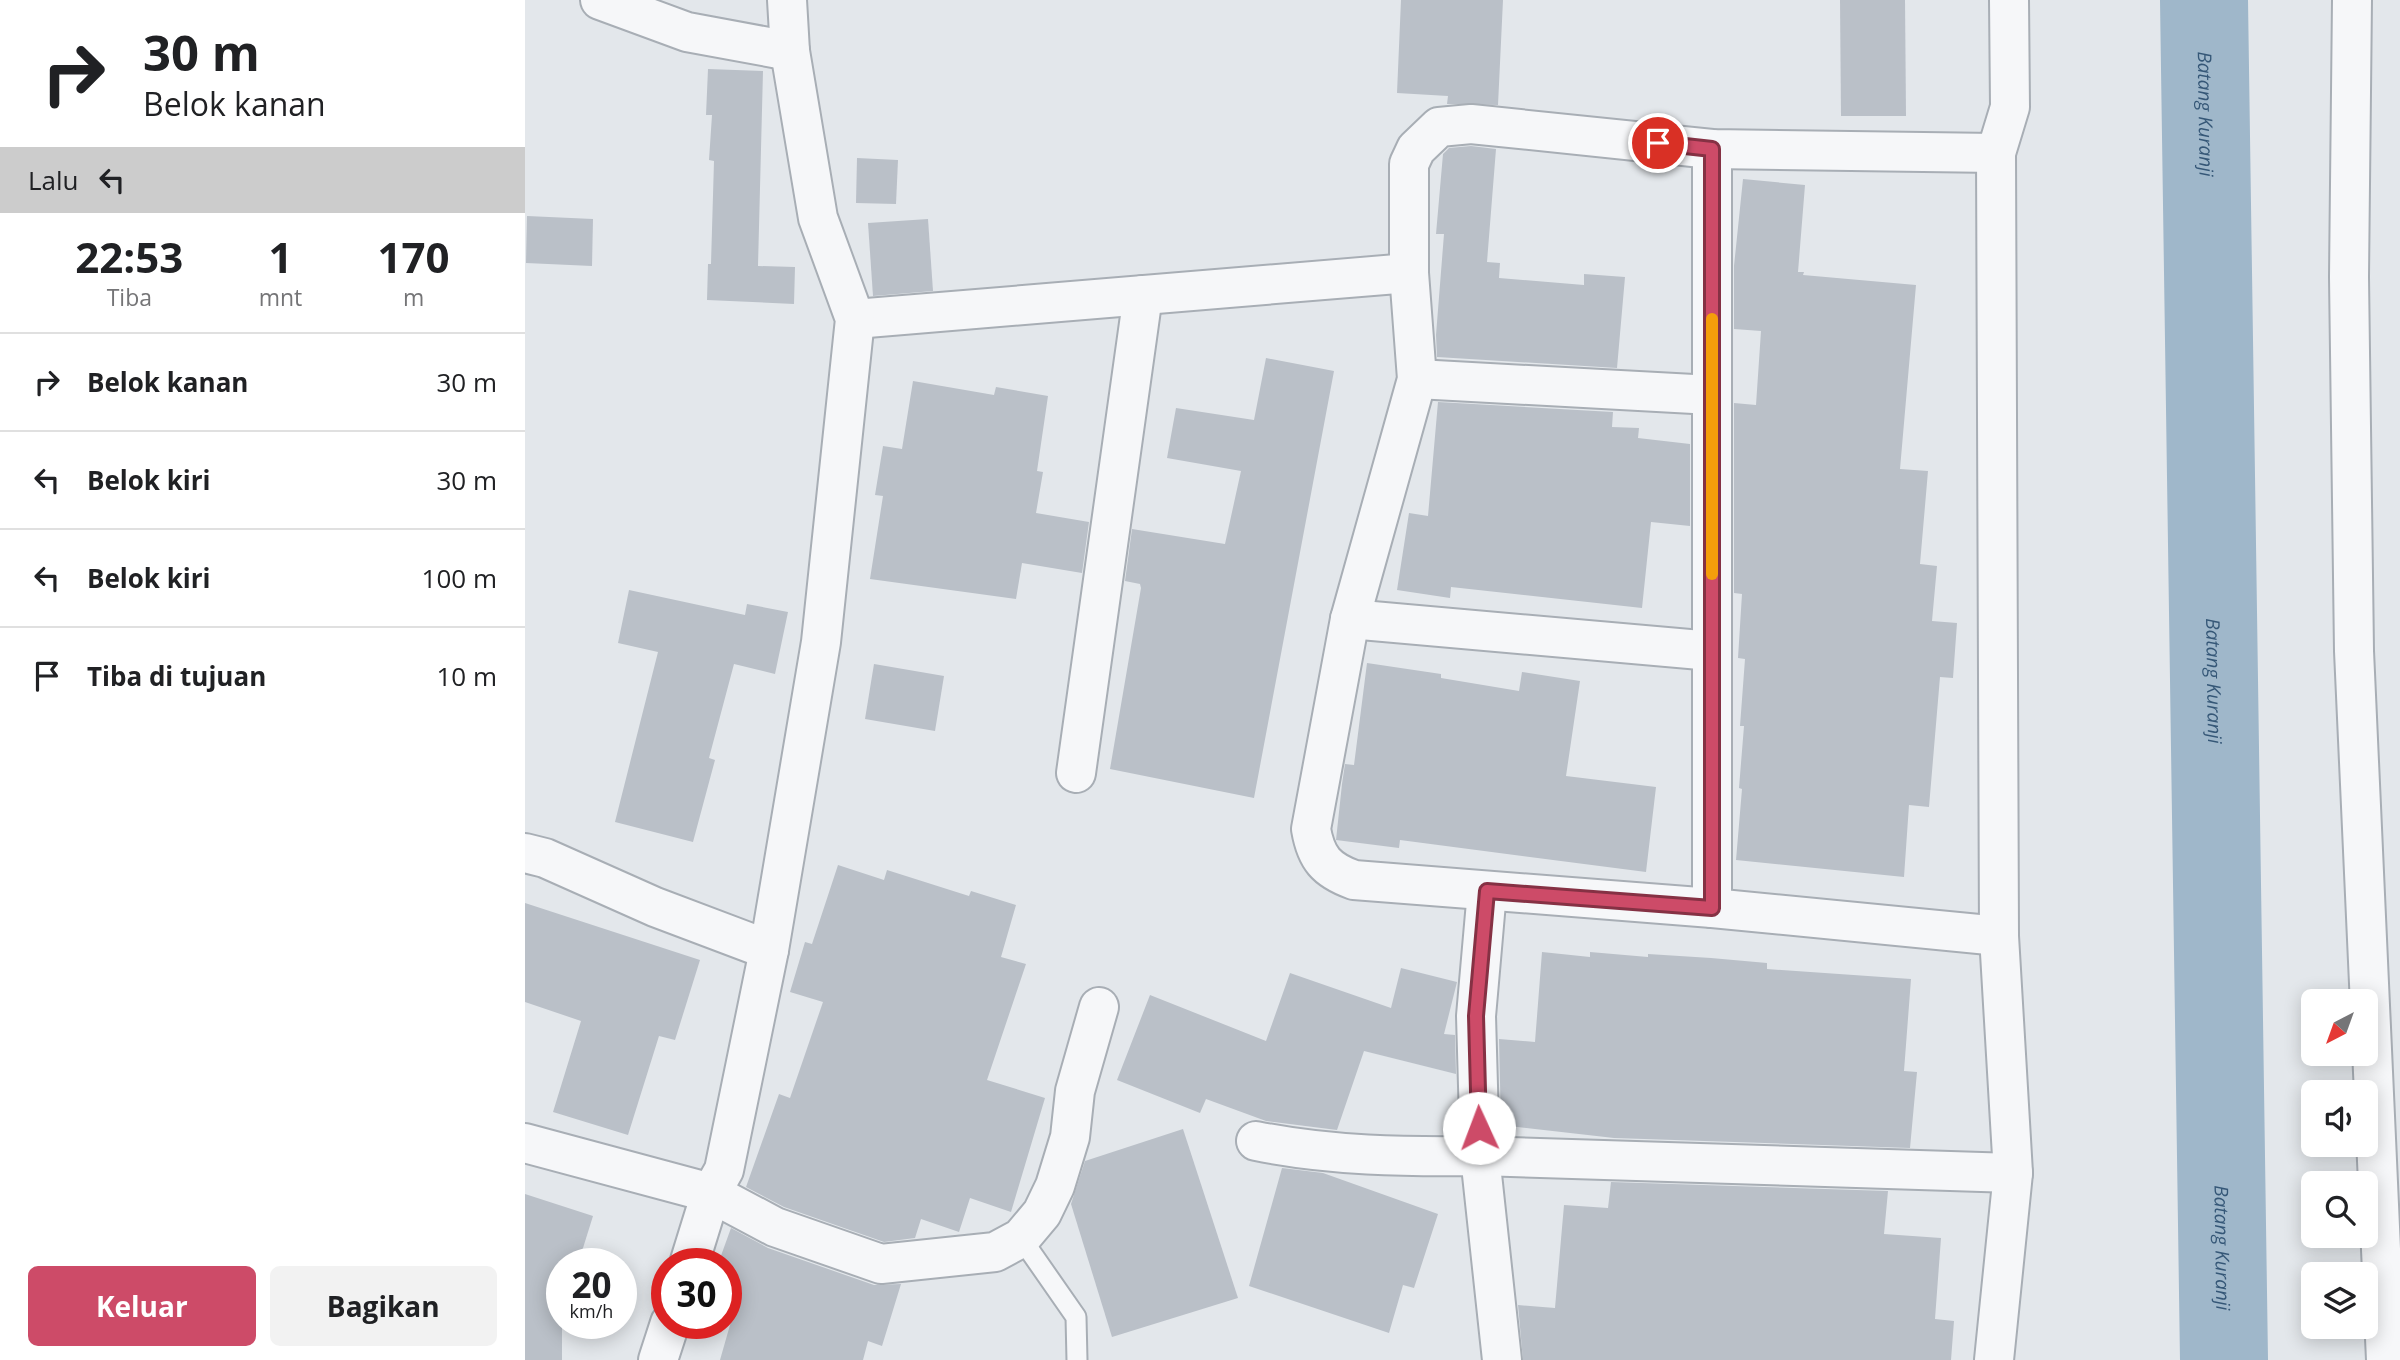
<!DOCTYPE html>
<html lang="id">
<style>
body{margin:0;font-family:"Open Sans",sans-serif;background:#f2f2f2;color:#202124;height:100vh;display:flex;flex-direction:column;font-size:26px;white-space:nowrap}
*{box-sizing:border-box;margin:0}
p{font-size:23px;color:#757577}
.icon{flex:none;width:38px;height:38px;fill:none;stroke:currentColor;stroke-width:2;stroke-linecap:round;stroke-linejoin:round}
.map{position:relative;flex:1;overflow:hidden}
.drawer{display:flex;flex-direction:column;background:#fff;width:525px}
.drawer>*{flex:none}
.banner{background:#fff;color:#202124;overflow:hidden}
.needle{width:46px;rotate:221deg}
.buttons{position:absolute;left:1776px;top:989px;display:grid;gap:14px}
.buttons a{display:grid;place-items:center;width:77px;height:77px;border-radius:10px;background:#fff;box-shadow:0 4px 18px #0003;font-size:35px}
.speed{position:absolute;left:21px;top:1248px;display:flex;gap:14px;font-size:35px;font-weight:700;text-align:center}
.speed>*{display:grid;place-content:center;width:91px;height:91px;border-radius:50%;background:#fff;box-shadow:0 4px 18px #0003;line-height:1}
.speed small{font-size:18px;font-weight:400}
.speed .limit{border:10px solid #d22;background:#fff;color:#111}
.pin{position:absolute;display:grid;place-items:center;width:60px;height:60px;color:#fff;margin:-30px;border:4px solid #fff;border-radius:50%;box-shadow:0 2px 7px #0007}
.me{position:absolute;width:77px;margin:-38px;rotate:358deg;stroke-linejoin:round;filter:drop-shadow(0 0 5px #0008)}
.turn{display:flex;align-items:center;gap:24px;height:147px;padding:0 28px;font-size:32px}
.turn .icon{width:91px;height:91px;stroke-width:2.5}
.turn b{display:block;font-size:49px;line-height:60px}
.then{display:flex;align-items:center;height:66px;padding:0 28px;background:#0003;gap:14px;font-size:26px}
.eta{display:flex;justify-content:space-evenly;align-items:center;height:119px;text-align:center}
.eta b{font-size:42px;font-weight:700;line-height:49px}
.action{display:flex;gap:14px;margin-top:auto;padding:14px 28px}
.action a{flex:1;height:80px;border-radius:10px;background:#cd4b68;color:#fff;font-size:28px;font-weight:700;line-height:80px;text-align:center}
.action a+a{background:#f2f2f2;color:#202124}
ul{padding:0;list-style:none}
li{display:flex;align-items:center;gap:21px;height:98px;padding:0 28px;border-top:2px solid #e0e0e0}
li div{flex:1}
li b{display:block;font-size:26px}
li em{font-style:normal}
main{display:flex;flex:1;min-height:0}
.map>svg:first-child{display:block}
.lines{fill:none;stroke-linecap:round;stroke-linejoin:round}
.river{stroke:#9fb7ca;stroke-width:88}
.building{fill:#bac0c8}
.lane-casing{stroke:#a8aeb5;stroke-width:23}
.street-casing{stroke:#a8aeb5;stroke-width:42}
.lane{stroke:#f6f7f9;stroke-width:19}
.street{stroke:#f6f7f9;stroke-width:38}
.route-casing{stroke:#853144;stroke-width:18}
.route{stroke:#cd4b68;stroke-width:12}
.slow{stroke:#f59e0b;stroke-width:12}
.labels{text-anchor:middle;stroke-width:6;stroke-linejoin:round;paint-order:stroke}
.water-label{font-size:19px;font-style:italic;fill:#355777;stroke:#f3f5f8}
</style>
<main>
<section class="drawer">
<div class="banner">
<div class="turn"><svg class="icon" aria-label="right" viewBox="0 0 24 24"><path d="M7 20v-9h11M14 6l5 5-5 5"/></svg><div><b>30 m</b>Belok kanan</div></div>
<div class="then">Lalu<svg class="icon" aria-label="left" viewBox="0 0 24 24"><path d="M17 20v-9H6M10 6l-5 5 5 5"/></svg></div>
</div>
<div class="eta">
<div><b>22:53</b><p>Tiba</p></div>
<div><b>1</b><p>mnt</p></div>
<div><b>170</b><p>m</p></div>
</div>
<ul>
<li><svg class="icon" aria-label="right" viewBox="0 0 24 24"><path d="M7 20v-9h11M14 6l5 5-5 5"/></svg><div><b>Belok kanan</b></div><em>30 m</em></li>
<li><svg class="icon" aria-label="left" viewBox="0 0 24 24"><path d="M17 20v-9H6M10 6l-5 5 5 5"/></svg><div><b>Belok kiri</b></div><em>30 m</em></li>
<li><svg class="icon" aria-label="left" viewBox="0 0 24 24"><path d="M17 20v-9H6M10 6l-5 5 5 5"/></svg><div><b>Belok kiri</b></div><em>100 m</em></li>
<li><svg class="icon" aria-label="arrive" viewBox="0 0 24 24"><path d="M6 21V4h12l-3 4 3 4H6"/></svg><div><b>Tiba di tujuan</b></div><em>10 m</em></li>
</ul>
<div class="action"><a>Keluar</a><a>Bagikan</a></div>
</section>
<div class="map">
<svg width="1875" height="1360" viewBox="0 0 1875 1360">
<rect width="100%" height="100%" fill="#e3e7eb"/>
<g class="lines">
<path class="river" id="s1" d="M 1679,0 L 1699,1360"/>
</g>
<g class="building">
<path d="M 876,0 L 978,0 L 973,105 L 922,104 L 923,96 L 872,93 Z"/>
<path d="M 1315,0 L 1380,0 L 1381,116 L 1316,116 Z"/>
<path d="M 183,69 L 238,71 L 233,266 L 270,267 L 269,304 L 182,300 L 183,264 L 186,264 L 189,161 L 184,160 L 187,115 L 181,115 Z"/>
<path d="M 946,146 L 971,149 L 962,262 L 975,263 L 974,278 L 1059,285 L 1059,274 L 1100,277 L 1092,368 L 912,357 L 911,335 L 919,234 L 911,234 L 918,154 L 924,148 Z"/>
<path d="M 332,158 L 373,160 L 371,204 L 331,203 Z"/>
<path d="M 1218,179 L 1280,185 L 1273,272 L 1279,272 L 1278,275 L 1391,285 L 1375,469 L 1403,471 L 1395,564 L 1412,566 L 1407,621 L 1432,623 L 1428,678 L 1415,677 L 1404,807 L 1384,805 L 1379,877 L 1211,860 L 1217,789 L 1214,788 L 1219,726 L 1215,726 L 1220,659 L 1213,658 L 1217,594 L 1209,593 L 1209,403 L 1231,405 L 1236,331 L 1209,329 L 1209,266 Z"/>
<path d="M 2,216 L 68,219 L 67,266 L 1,263 Z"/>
<path d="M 403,219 L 408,291 L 348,296 L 343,223 Z"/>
<path d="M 741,358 L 809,371 L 729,798 L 585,769 L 616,588 L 615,584 L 600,581 L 607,529 L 700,544 L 716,471 L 642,458 L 651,408 L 729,420 Z"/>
<path d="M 388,381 L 469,395 L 471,387 L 523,396 L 512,471 L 518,472 L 511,513 L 564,522 L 557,573 L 497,563 L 491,599 L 345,579 L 358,496 L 350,495 L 358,446 L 377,449 Z"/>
<path d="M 913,402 L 1088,412 L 1087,427 L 1114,428 L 1113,438 L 1165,444 L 1165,526 L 1126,522 L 1117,608 L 926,587 L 925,598 L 872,590 L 884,513 L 903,516 Z"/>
<path d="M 104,590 L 220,615 L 222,604 L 263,612 L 250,674 L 209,664 L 184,758 L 190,760 L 168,842 L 90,822 L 133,652 L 93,643 Z"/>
<path d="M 842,663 L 916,674 L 916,678 L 994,691 L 997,672 L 1055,681 L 1041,776 L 1131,787 L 1121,872 L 875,840 L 874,848 L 811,840 L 817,784 L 820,764 L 829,765 Z"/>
<path d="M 349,664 L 419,676 L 410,731 L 340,719 Z"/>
<path d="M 313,865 L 359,880 L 362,870 L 444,896 L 446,891 L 491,905 L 476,957 L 501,964 L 462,1080 L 520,1098 L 486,1212 L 445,1198 L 434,1232 L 396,1219 L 390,1238 L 359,1242 L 259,1207 L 221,1187 L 254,1094 L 265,1098 L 298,1002 L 265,992 L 280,942 L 287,944 Z"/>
<path d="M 0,903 L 175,960 L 150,1040 L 134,1036 L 103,1135 L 28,1112 L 56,1021 L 0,1002 Z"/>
<path d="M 1017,952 L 1065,957 L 1065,952 L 1123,957 L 1123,954 L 1186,958 L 1242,963 L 1242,969 L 1386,979 L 1379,1071 L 1392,1072 L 1385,1148 L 1089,1138 L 976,1125 L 974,1039 L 1010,1042 Z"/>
<path d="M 876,968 L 932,982 L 919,1034 L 930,1035 L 931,1074 L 839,1051 L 812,1130 L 741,1121 L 681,1099 L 675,1113 L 592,1080 L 625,995 L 741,1041 L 765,973 L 866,1008 Z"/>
<path d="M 658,1129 L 713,1298 L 587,1337 L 546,1204 L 560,1161 Z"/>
<path d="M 757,1168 L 798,1173 L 913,1214 L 889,1288 L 878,1285 L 864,1333 L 724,1286 Z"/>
<path d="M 1086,1182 L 1363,1191 L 1359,1234 L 1416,1238 L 1410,1319 L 1429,1321 L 1426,1360 L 998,1360 L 993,1305 L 1030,1308 L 1039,1205 L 1083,1208 Z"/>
<path d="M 0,1194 L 68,1216 L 53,1264 L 37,1264 L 37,1360 L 0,1360 Z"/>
<path d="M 206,1228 L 243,1248 L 349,1285 L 376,1284 L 357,1346 L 343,1341 L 338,1360 L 195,1360 L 211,1304 L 201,1301 L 201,1264 L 193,1264 Z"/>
</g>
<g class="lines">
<defs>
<path id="lane" d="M 496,1238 L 551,1317 L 552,1360"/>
<g id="street">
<path d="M 75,0 L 162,32 L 265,51"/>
<path d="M 1827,0 L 1824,277 L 1829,651 L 1861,1360"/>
<path d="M 1471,153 L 1187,149 L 946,124 L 914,127 L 891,149 L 884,164 L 884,273 L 892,379 L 825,619 L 786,829 C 791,858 801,870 829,880 L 1187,908 L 1474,936"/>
<path d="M 330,319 L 884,273"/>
<path d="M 892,379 L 1187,395"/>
<path d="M 825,619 L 1187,651"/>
<path d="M 551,773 L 618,295"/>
<path d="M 0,853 L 20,858 L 130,907 L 244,950"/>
<path d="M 962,891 L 951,1016 L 955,1156 L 977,1360"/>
<path d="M 1187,908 L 1187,149"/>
<path d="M 731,1141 C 805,1156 880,1157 955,1156 L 1488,1173"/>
<path d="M 0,1143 L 186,1193 L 250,1227 L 356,1264 L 470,1252 L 496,1238 L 517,1213 L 530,1186 L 545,1137 L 550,1091 L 574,1007"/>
<path d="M 164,1264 L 186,1193 L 199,1170 L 244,950 L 296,642 L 330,319 L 293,218 L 265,51 L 262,0"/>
<path d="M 133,1360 L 145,1323"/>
<path d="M 1469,1360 L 1488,1173 L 1474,936 L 1471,153 L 1485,107 L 1484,0"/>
</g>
</defs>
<use href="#lane" class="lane-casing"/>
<use href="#street" class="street-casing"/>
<use href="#lane" class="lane"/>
<use href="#street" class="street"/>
</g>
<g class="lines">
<defs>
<path id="route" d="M 954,1128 L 951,1016 L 962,891 L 1187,908 L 1187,149 L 1133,143"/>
</defs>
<use href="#route" class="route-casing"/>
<use href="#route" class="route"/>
<path class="slow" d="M 1187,319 L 1187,574"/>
</g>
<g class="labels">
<g class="water-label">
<text dy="7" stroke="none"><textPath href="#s1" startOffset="114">Batang Kuranji</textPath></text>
<text dy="7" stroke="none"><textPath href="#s1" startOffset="681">Batang Kuranji</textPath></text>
<text dy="7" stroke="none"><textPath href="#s1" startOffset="1248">Batang Kuranji</textPath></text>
</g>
</g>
</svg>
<div class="buttons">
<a><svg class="needle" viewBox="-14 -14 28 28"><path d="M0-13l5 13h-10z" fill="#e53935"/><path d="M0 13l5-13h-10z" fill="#757577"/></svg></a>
<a><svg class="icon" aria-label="sound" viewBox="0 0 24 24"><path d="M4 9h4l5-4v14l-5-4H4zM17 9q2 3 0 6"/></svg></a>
<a><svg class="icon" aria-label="search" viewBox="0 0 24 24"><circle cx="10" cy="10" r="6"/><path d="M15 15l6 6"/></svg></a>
<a><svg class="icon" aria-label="layers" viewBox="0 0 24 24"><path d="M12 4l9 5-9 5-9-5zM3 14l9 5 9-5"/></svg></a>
</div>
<div class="speed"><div>20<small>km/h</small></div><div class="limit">30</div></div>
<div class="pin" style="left:1133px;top:143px;background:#d93025"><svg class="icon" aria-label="arrive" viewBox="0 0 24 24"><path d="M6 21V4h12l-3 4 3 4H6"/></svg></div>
<svg class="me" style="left:954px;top:1128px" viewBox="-20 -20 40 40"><circle r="19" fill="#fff"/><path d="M0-13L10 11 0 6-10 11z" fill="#cd4b68"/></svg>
</div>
</main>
